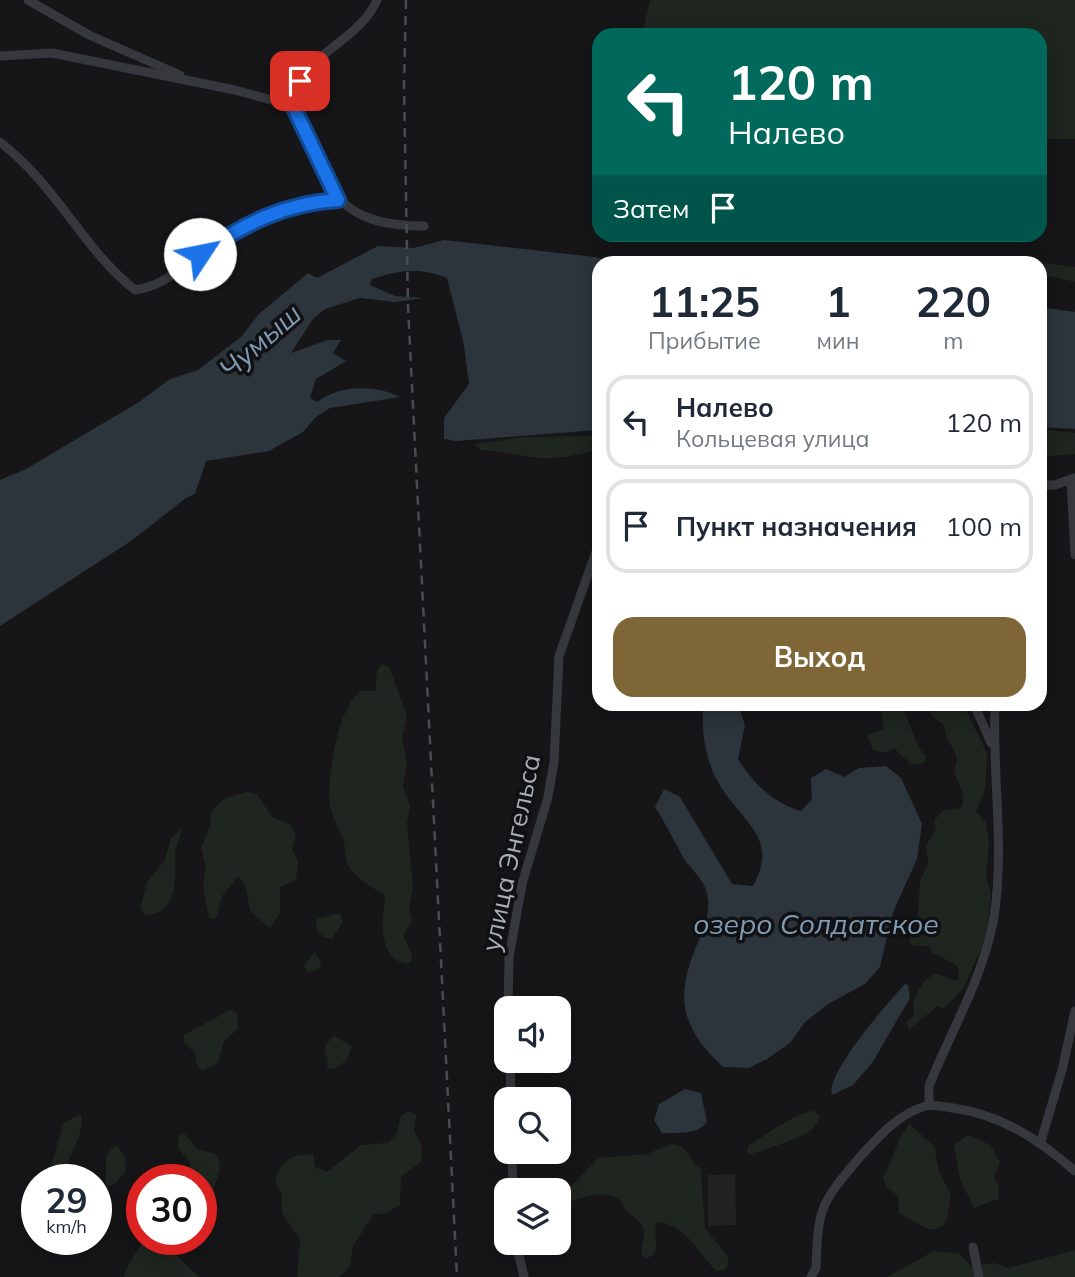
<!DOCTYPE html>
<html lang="ru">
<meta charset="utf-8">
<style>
body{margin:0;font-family:Mulish,sans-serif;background:#f6f6f7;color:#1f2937;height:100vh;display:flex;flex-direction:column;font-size:26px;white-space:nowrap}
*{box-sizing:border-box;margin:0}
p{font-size:23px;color:#747a83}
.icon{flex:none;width:38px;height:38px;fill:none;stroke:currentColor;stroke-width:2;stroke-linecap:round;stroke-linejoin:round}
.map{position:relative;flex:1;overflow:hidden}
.panel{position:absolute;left:592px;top:256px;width:455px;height:455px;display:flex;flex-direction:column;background:#fff;border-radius:21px;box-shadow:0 4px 18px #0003}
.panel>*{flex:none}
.guide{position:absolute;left:592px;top:28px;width:455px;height:214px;border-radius:21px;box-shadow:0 4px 18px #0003;background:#00695c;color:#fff;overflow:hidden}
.fabs{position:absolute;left:494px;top:996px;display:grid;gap:14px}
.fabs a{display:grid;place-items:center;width:77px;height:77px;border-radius:14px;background:#fff;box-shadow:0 4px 18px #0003;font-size:35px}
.speed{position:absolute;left:21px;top:1164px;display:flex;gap:14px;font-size:35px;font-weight:700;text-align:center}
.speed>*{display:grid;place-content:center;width:91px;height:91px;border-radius:50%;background:#fff;box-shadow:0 4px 18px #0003;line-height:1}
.speed small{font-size:18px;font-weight:400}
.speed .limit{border:10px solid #d22;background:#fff;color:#111}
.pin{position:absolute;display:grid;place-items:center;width:60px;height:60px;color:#fff;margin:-30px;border-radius:14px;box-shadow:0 4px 10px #0006}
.me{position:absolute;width:77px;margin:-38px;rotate:56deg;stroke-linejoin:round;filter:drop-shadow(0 0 5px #0008)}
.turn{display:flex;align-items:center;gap:24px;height:147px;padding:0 21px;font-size:32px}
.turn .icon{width:91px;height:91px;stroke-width:2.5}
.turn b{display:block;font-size:49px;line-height:60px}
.then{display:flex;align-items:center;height:66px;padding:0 21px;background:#0003;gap:14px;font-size:26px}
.eta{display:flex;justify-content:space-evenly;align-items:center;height:119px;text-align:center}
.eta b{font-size:42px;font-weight:700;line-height:49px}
.cta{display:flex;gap:14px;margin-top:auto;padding:14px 21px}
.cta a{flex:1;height:80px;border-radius:21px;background:#7e6636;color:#fff;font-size:28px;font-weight:700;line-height:80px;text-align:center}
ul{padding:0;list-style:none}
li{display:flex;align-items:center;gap:21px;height:94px;margin:0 14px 10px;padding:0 7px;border:4px solid #e0e1e3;border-radius:21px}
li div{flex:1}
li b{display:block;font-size:26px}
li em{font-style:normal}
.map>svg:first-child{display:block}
.built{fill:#222225}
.green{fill:#1e261f}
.water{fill:#2c353c}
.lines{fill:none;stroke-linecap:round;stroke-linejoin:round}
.minor{stroke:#37383d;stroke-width:9}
.rail{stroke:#4a4c52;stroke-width:2.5;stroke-dasharray:9 7;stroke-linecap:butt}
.route-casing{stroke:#114b97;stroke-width:18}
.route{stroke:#1a73e8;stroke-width:12}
.labels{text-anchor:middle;stroke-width:7;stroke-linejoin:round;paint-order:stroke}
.street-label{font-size:26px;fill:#a8adb8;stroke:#111113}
.water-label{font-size:28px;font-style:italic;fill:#7f9bb3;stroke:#111113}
</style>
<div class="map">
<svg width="1075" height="1277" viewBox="0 0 1075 1277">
<rect width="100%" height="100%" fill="#161618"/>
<path class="built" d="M 735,1174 L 736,1225 L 708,1226 L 708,1175 Z"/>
<g class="green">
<path d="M 650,0 L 1075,0 L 1075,139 L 1040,139 L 1040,35 L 642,35 Z"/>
<path d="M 1017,260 L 1075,267 L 1075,282 L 1040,274 L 1040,262 L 1011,262 Z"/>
<path d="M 1040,429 L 1075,433 L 1075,454 L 1040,457 Z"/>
<path d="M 598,436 L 598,450 C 577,455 553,461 531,457 C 513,454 498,451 480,450 L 475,444 L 523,437 Z"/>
<path d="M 382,664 L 389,667 L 407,716 L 402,738 L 407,763 L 403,787 L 410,806 L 407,823 L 413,889 L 409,908 L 412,921 L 403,935 L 412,955 L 411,962 L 406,964 C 376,956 383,919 385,896 C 374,888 354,877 348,865 C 344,857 346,847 343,839 C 338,827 328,808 329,794 C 330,768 338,707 361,691 L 375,691 L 377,671 Z"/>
<path d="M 876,704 L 901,704 C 910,720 914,746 926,756 L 924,763 L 912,765 L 894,748 L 885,753 L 873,750 L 867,735 L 883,729 L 882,712 Z"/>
<path d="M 927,704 L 963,704 L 987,753 L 985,789 L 976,812 L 986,823 L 989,844 L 986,878 L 991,893 L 988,920 L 984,942 L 964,987 L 944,1009 L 938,1006 L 909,1029 L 906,1022 L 914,1016 C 911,998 919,985 934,973 L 956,981 L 959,978 L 958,966 L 933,953 L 928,946 L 914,946 L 910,943 L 910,925 L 918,915 L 920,881 L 928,863 L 926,845 L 936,829 L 934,820 L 944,810 L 961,808 C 968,793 957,786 955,772 C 954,767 958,762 956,756 C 952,745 945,738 944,725 L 933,717 Z"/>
<path d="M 247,792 L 257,794 L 272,817 L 289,824 L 296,835 L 292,849 L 298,861 L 296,880 L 280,887 L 280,913 L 270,928 L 250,911 L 246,887 L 238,876 L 222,896 L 216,918 L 209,918 L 203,886 L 206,867 L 201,848 L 210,826 L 211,812 L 223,799 Z"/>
<path d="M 182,829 C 179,838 175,848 175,857 C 176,879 177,915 145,915 L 140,908 L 147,882 L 165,860 L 171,838 Z"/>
<path d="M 340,913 L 343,922 L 332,939 L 323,937 L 316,929 L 317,919 Z"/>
<path d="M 315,952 L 321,963 L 320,968 L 308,973 L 304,966 Z"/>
<path d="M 230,1010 L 237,1013 L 238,1029 L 224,1041 L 218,1063 L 202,1071 L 197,1064 L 195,1053 L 184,1043 L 184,1035 Z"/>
<path d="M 334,1036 L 352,1046 L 347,1060 L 335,1069 L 327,1068 L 328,1059 L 324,1053 L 326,1044 Z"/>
<path d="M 408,1111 L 416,1115 L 414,1131 L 421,1143 L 422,1161 L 401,1177 L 400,1205 L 386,1213 L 373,1215 L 353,1246 L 350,1267 L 339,1277 L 297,1277 L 300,1239 L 282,1213 L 282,1193 L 275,1182 C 281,1159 291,1155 313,1154 L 315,1167 L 327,1172 L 361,1145 L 388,1143 L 397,1133 L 401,1116 Z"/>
<path d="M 815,1111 L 820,1117 C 817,1122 815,1127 810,1131 C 804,1136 754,1155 747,1154 L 748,1146 C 764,1136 798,1111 815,1111 Z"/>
<path d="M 81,1114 C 86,1136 65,1157 66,1179 L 41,1179 L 49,1171 L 64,1123 Z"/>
<path d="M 909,1124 L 934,1146 L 939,1172 L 951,1195 L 947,1219 L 943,1226 L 936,1229 L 927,1229 L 899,1213 L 898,1196 L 886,1186 L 883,1177 C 894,1159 896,1140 909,1124 Z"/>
<path d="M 183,1132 L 198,1150 L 216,1154 C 224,1170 217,1174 214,1188 C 211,1201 212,1208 201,1219 L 201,1180 L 191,1179 L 189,1161 L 178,1148 L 178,1138 Z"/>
<path d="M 968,1135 L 990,1145 L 1000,1162 L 994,1179 L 999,1186 L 998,1199 L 974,1208 L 960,1179 L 954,1145 Z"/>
<path d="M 671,1144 C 690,1145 687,1161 701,1169 L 705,1228 L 727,1256 L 729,1264 L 724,1270 L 716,1271 C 700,1254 684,1223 657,1222 C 652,1233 660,1243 654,1255 L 647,1258 L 641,1254 C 641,1246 645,1239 644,1232 C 644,1223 637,1220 631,1215 C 625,1210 623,1202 617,1198 C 602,1188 576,1201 558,1205 L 558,1191 L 568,1189 L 599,1158 L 647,1154 Z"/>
<path d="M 116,1145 L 124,1155 L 126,1171 L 115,1184 L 106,1187 L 106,1155 Z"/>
<path d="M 145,1239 L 166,1239 L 175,1254 L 199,1277 L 124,1277 L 128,1265 Z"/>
<path d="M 1075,1250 L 1075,1277 L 887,1277 L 934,1251 L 960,1254 L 971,1266 L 994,1263 L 1009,1268 Z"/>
</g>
<g class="water">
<path d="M 444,240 L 595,257 L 614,262 L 598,262 L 598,430 L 456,441 L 444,439 L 444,418 L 469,384 L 464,345 L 447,278 C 421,267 399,270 372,279 L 370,285 L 395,296 L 424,298 L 395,302 L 360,298 L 325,309 L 313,319 L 291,353 L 328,340 L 341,340 L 333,353 L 346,361 L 316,379 L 310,397 L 316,402 C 321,400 325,396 331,394 C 351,385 381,387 400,397 L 330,408 L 316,417 L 303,432 L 269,451 L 206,461 L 195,494 L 186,498 L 131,541 L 0,626 L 0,480 L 26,469 L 139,402 L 170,379 L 198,370 L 241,337 L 259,314 L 308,273 L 317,278 L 378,246 L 414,248 Z"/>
<path d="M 1040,307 L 1075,312 L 1075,429 L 1040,427 Z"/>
<path d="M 716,704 L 738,705 L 745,725 L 738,759 C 754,784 772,802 801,811 L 812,799 L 811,778 L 826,769 L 844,777 L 859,768 L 886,766 L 901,778 L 922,824 L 917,859 L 893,912 L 880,967 L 865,984 L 828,1004 L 805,1022 L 790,1043 L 767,1059 L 749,1068 L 723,1067 C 685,1031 674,1003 694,952 C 702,931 713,913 706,890 C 703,879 690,868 684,859 C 674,841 666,824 655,807 L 664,789 L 680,797 L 732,884 L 753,886 C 779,838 744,824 721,787 C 706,764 702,736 703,709 Z"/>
<path d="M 905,984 L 908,985 L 910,998 L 872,1063 L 853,1085 L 832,1095 C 824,1075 890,1000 905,984 Z"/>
<path d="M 685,1089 L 701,1093 L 707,1122 C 698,1135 677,1133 662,1133 L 654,1120 L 659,1104 Z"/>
</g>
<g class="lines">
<g class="minor">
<path d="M 28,0 L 89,35 L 180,75"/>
<path d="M 377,0 C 361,36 321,47 302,80 C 297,87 296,98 293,106 C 333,180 323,225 424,226"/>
<path d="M 0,56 L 52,53 L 235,90 L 293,106"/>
<path d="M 0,142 C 56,185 84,250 135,290 C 163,286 178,270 200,254 C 241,222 286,203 338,200"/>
<path d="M 1071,480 L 1075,555"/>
<path d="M 1040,485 L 1055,485 L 1074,478"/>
<path d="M 974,704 L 991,743"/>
<path d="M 508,1008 L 509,958 L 514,929 L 522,884 L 548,797 L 554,762 L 559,656 L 598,546"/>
<path d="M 510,1060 L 511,1099"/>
<path d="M 929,1105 L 929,1086 C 951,1031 984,976 994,917 C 1005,847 992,774 995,704"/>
<path d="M 1041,1141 L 1062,1070 L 1075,1011"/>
<path d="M 512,1152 L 513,1190"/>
<path d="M 516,1242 L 524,1277"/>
<path d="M 973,1247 L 979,1277"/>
<path d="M 811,1277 L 816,1268 C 818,1208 820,1204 859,1158 C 877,1138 899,1113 926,1106 C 934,1104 945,1107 953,1108 C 1002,1115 1038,1139 1075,1171"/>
</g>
<path class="rail" d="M 406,0 L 404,86 L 408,307 L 457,1277"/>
</g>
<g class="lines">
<defs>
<path id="route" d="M 200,254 C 244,224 285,203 338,200 L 293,106 L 300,81"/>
</defs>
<use href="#route" class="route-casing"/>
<use href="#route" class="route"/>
</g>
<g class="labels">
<g class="street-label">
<text transform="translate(511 853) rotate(-78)" y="9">улица Энгельса</text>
</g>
<g class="water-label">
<text transform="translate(260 341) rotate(-41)" y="10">Чумыш</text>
<text x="816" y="934">озеро Солдатское</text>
</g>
</g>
</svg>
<div class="fabs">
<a><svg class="icon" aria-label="sound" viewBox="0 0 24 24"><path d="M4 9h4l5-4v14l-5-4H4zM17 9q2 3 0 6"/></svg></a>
<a><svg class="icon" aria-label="search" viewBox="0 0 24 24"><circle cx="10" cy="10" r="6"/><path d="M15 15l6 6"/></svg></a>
<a><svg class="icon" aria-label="layers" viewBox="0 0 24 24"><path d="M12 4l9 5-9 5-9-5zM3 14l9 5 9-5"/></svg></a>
</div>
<div class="speed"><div>29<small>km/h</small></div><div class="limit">30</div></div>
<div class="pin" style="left:300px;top:81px;background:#d93025"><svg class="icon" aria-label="arrive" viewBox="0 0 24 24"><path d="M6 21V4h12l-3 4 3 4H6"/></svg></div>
<svg class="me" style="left:200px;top:254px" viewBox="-20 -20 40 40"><circle r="19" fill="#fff"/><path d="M0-13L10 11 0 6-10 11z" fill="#1a73e8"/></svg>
<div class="guide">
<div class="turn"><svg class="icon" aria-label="left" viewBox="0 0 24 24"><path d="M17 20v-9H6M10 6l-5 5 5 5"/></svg><div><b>120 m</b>Налево</div></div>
<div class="then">Затем<svg class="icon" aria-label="arrive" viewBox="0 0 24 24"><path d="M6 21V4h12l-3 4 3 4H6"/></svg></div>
</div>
<section class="panel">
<div class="eta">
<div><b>11:25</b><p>Прибытие</p></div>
<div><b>1</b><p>мин</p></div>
<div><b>220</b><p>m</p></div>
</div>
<ul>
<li><svg class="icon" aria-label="left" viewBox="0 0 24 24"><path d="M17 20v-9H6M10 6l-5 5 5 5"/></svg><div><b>Налево</b><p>Кольцевая улица</p></div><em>120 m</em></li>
<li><svg class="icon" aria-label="arrive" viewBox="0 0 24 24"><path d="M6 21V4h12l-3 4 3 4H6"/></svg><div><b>Пункт назначения</b></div><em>100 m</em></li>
</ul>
<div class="cta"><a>Выход</a></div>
</section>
</div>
